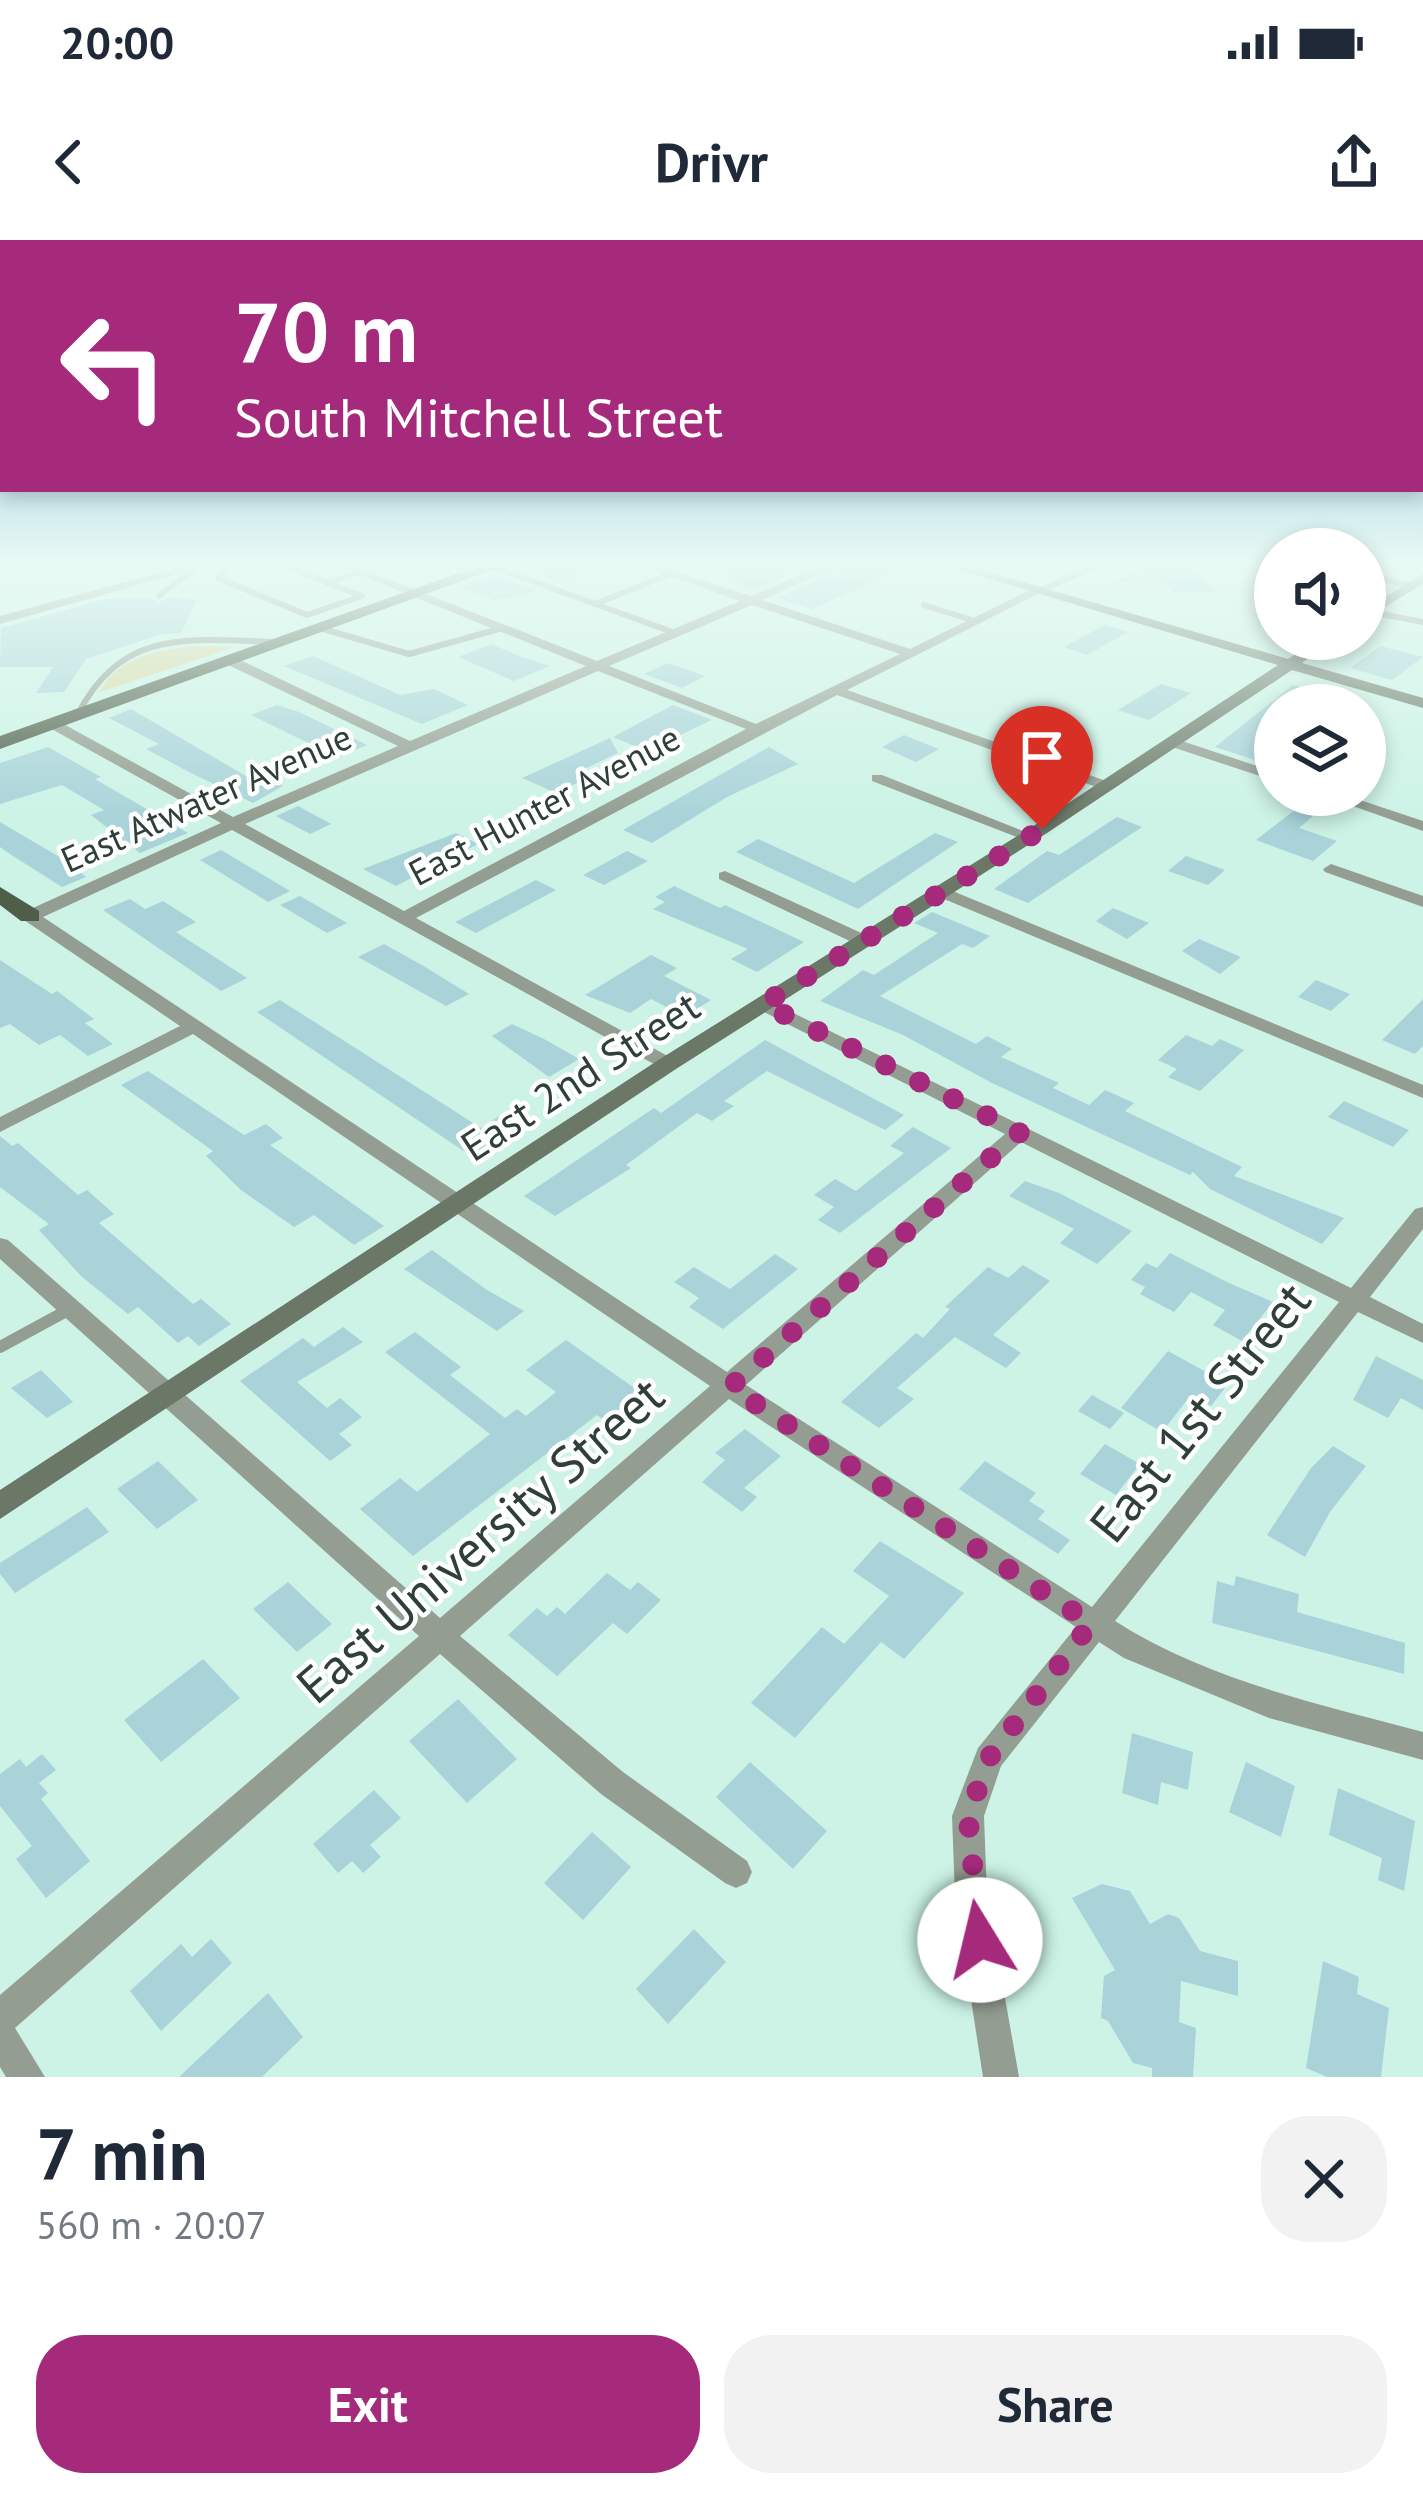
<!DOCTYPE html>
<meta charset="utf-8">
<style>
body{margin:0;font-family:"PT Sans",sans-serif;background:#f2f2f3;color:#1f2937;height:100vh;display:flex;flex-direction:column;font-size:45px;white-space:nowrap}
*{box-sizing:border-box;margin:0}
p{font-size:39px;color:#747a83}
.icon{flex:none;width:66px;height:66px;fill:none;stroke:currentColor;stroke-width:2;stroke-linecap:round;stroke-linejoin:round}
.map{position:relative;height:1837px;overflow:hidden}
.details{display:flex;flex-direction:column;background:#fff;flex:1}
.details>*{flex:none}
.guide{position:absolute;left:0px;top:0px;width:1425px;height:252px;box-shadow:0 6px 18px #0003;background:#a62a7c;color:#fff;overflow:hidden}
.buttons{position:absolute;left:1254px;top:288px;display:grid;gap:24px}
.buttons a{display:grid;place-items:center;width:132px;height:132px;border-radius:50%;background:#fff;box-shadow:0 6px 18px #0003;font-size:60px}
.pin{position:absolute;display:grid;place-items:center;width:102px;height:102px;color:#fff;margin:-123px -51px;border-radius:50% 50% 50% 0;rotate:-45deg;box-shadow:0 0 12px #0007}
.pin .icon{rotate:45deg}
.me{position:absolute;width:132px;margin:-66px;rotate:351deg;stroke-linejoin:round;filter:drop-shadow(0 0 9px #0008)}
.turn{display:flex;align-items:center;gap:42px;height:252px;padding:0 36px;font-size:54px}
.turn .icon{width:156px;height:156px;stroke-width:2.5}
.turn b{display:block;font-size:84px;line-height:102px}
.round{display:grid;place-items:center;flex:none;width:126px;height:126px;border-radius:48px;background:#f2f2f3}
.overview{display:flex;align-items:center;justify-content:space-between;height:204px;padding:0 36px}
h1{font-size:72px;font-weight:700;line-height:90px}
.action{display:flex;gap:24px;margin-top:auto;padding:24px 36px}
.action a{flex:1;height:138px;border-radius:48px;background:#a62a7c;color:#fff;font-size:48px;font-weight:700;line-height:138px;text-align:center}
.action a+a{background:#f2f2f3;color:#1f2937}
.status{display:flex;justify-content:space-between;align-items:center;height:84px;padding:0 60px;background:#fff;direction:ltr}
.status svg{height:33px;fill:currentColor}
header{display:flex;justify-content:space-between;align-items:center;height:156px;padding:0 36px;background:#fff;font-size:54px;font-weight:700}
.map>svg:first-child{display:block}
.green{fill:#dcd7a2}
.building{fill:#a9d3d9}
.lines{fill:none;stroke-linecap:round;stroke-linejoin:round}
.lane-far1{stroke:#949d91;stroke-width:6}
.lane{stroke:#949d91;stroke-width:12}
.street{fill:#949d91;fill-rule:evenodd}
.secondary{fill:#6b7867;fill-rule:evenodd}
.primary{fill:#4f5e49;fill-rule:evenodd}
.route{stroke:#a62a7c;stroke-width:21;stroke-dasharray:0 37.8}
.labels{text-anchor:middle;stroke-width:9;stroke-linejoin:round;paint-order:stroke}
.far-street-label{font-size:36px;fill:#2f3f39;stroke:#fff}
.street-label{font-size:42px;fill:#2f3f39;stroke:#fff}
.near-street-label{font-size:51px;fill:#2f3f39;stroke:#fff}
</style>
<div class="status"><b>20:00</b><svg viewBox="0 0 49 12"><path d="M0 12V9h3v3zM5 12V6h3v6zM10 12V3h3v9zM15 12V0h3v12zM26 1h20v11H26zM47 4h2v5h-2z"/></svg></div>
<header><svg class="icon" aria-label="back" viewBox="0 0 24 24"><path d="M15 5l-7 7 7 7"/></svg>Drivr<svg class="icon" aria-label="share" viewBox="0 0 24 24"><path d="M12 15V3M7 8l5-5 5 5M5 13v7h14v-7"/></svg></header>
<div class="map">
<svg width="1423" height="1837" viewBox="0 0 1423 1837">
<rect width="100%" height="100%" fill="#ccf3e6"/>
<path class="green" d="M 201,406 L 234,407 L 100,452 C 116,416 165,408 201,406 Z"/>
<g class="building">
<path d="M 515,323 L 605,323 L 606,325 L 559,343 Z"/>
<path d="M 693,323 L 816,323 L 755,350 Z"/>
<path d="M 849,323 L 898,331 L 812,369 L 778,358 Z"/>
<path d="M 1150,323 L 1190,323 L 1216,352 L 1176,353 L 1159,341 L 1114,343 Z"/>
<path d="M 493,334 L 537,351 L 494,360 L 459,347 Z"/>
<path d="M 169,357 L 197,360 L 181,393 L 161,394 L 86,419 L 64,452 L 36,453 L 53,427 L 0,427 L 1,388 L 105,359 L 152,358 L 159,363 Z"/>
<path d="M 1105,385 L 1128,392 L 1087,415 L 1064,407 Z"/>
<path d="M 491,404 L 522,417 L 550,426 L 514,441 L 458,417 Z"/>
<path d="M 1381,406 L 1423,417 L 1392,440 L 1350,428 Z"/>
<path d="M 313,416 L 400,455 L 434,449 L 468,465 L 422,484 L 284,426 Z"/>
<path d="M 668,423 L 705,436 L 682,448 L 644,434 Z"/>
<path d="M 1161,444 L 1191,453 L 1149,480 L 1118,470 Z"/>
<path d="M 1293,445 L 1316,452 L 1297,465 L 1275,465 L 1275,505 L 1255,520 L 1215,507 Z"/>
<path d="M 277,465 L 299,472 L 367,505 L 337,517 L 251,475 Z"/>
<path d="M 673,465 L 712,480 L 647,511 L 613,497 Z"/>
<path d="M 131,469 L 251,539 L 261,535 L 283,546 L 253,563 L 191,533 L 146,509 L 159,504 L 109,478 Z"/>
<path d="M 904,495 L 939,509 L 916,522 L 882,507 Z"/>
<path d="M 610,498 L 618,513 L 576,533 L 588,538 L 556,553 L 522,538 Z"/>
<path d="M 48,507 L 101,537 L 95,539 L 188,593 L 140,613 L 91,575 L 104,570 L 62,545 L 0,564 L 0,523 Z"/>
<path d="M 769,507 L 798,524 L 727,557 L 652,603 L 623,590 Z"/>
<path d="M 1314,555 L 1325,566 L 1299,588 L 1337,601 L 1313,621 L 1256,600 Z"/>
<path d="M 298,566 L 331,584 L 310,594 L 276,576 Z"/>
<path d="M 1117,577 L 1142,587 L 1028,663 L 994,649 L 1047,611 L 1059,615 Z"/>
<path d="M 0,582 L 68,622 L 86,637 L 62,647 L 13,616 L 0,607 Z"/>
<path d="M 456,593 L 478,604 L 396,646 L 363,629 Z"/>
<path d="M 935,593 L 958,602 L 858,669 L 736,612 L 758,599 L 854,643 Z"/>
<path d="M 221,610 L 290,651 L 268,662 L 200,620 Z"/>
<path d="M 627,611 L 648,621 L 604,645 L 583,635 Z"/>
<path d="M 1186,616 L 1225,630 L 1208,645 L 1168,631 Z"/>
<path d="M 536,640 L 556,650 L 476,693 L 455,682 Z"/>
<path d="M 674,646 L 720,668 L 725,665 L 804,702 L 757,732 L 731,719 L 748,709 L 653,669 L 665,662 L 655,657 Z"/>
<path d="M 300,656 L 347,683 L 327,693 L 280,665 Z"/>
<path d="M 130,659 L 145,669 L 163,661 L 196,682 L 176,692 L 247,738 L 221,751 L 103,670 Z"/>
<path d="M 1113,668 L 1149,683 L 1127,699 L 1096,681 Z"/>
<path d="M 932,672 L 990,696 L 973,708 L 962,704 L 880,756 L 976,804 L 987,796 L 1012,809 L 1001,817 L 1059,843 L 1053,848 L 1089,865 L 1105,850 L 1134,863 L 1125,871 L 1242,927 L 1234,936 L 1344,978 L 1322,1004 L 1210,949 L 1193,932 L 1190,935 L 992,843 L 903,795 L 820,761 L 863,730 L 874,735 L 938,693 L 914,683 Z"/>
<path d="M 1199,699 L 1241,717 L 1220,734 L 1182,711 Z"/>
<path d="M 384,704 L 422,725 L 469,754 L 446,766 L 358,717 Z"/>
<path d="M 651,715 L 677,728 L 664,736 L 711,760 L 685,777 L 651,759 L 630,773 L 585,755 Z"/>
<path d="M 0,720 L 52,754 L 57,751 L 94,779 L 85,783 L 113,804 L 88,816 L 60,795 L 39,805 L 10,784 L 0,788 Z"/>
<path d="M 1316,740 L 1350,754 L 1331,771 L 1298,757 Z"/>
<path d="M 1423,759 L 1423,806 L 1415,814 L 1382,800 Z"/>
<path d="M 280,760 L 481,888 L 504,873 L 524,885 L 474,918 L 257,772 Z"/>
<path d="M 512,784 L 546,800 L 579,819 L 549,837 L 492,796 Z"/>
<path d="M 1186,795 L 1212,806 L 1220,799 L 1244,810 L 1200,851 L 1168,837 L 1177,829 L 1158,820 Z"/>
<path d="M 765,800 L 904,875 L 885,890 L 767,831 L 724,861 L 734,866 L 712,881 L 697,873 L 626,925 L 631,928 L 555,976 L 524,956 L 654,868 L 661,873 Z"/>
<path d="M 148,831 L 244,895 L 266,884 L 283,898 L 270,905 L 384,986 L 354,1005 L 314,975 L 294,987 L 241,950 L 206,916 L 213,911 L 121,845 Z"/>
<path d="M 1344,861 L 1409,890 L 1393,907 L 1328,877 Z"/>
<path d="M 913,887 L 951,908 L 840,993 L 818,980 L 834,967 L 814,955 L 835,939 L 856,951 L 904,913 L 890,906 Z"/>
<path d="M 0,896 L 12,906 L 18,903 L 78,955 L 87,950 L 114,974 L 99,983 L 193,1064 L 201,1059 L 231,1084 L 199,1106 L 188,1096 L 178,1103 L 138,1067 L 128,1074 L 81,1036 L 39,990 L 49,984 L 0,947 Z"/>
<path d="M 1025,941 L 1059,953 L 1132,991 L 1097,1024 L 1060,1003 L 1074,989 L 1009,956 Z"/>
<path d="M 432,1010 L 487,1050 L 524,1071 L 497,1091 L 404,1029 Z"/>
<path d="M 1170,1013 L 1229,1043 L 1273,1062 L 1242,1101 L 1213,1085 L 1225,1070 L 1191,1052 L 1174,1072 L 1140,1054 L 1145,1047 L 1131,1040 L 1146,1023 L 1157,1028 Z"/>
<path d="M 775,1014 L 798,1029 L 723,1089 L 689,1067 L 699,1058 L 674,1042 L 694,1027 L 730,1049 Z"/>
<path d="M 1023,1025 L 1050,1041 L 993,1095 L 1021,1113 L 1006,1128 L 955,1097 L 897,1148 L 914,1159 L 879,1188 L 841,1162 L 916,1093 L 923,1098 L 950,1069 L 945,1067 L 988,1027 L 1008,1038 Z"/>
<path d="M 343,1087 L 363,1102 L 297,1142 L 327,1168 L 340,1158 L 362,1177 L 339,1194 L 352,1205 L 330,1221 L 240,1141 L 303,1098 L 314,1107 Z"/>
<path d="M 415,1092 L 461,1127 L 450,1135 L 505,1178 L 517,1169 L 526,1176 L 556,1152 L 526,1130 L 566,1100 L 643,1154 L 608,1183 L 597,1175 L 413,1316 L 360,1269 L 400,1238 L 417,1252 L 490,1194 L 385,1112 Z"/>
<path d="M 1168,1111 L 1228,1144 L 1211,1166 L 1191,1155 L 1162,1192 L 1121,1168 Z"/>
<path d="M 1376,1116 L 1423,1140 L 1423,1170 L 1401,1158 L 1388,1178 L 1353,1160 Z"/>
<path d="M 41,1130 L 73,1162 L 47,1178 L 11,1148 Z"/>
<path d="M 1092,1155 L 1124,1173 L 1110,1189 L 1078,1171 Z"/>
<path d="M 745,1189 L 781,1216 L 744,1248 L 757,1257 L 742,1272 L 702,1242 L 725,1220 L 715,1213 Z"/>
<path d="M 1105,1204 L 1140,1224 L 1116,1255 L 1080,1234 Z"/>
<path d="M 1333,1206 L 1366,1226 L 1330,1272 L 1305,1317 L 1267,1295 L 1311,1228 Z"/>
<path d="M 158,1221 L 198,1260 L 157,1289 L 117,1249 Z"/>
<path d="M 985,1221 L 1036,1253 L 1029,1261 L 1045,1271 L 1038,1279 L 1070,1300 L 1058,1314 L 959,1249 Z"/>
<path d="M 87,1267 L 109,1292 L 15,1353 L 0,1334 L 0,1323 Z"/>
<path d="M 880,1301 L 964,1353 L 904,1419 L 881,1402 L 795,1498 L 751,1463 L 822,1387 L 844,1404 L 889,1356 L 853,1331 Z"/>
<path d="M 607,1333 L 630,1350 L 638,1342 L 661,1360 L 627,1394 L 613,1383 L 557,1436 L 508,1395 L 537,1368 L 547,1376 L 557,1367 L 565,1374 Z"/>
<path d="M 1236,1336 L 1299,1354 L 1297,1372 L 1405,1403 L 1404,1434 L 1212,1383 L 1217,1341 L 1234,1346 Z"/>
<path d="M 288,1342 L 332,1384 L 297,1412 L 253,1369 Z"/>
<path d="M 203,1419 L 240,1458 L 161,1522 L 124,1480 Z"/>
<path d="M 458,1459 L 517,1519 L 467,1563 L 409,1501 Z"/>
<path d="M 1132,1493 L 1193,1512 L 1188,1550 L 1161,1542 L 1158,1565 L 1122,1553 Z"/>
<path d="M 42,1514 L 56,1530 L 39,1543 L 48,1553 L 41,1559 L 90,1621 L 46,1658 L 16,1619 L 32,1606 L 0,1566 L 0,1534 L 20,1519 L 26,1527 Z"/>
<path d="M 750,1522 L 827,1591 L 793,1629 L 716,1557 Z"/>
<path d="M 1246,1522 L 1295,1546 L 1281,1597 L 1229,1572 Z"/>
<path d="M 1338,1548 L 1415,1581 L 1404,1651 L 1378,1640 L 1382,1618 L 1329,1595 Z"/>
<path d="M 374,1550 L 401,1578 L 370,1605 L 381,1617 L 363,1633 L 352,1621 L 338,1633 L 313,1604 Z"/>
<path d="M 592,1592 L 631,1627 L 583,1680 L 544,1643 Z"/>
<path d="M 1102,1644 L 1130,1651 L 1150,1684 L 1168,1674 L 1179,1678 L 1200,1711 L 1238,1721 L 1238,1756 L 1181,1741 L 1179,1782 L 1196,1788 L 1193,1837 L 1152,1837 L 1152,1828 L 1133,1823 L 1108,1781 L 1101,1778 L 1104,1736 L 1115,1730 L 1072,1658 Z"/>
<path d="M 694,1689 L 726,1722 L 668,1784 L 636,1749 Z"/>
<path d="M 211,1699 L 232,1723 L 161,1791 L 130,1751 L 181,1704 L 192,1717 Z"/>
<path d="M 1323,1721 L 1359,1737 L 1357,1754 L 1389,1768 L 1381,1837 L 1327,1837 L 1306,1828 Z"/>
<path d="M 268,1753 L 303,1797 L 262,1837 L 179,1837 Z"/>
</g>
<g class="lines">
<g class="lane-far1">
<path d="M 230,323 L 218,338 L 307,375 L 362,356 L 278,323"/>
<path d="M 494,327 L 675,393"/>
<path d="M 1365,334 L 1410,346"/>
<path d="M 327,343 L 359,332"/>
<path d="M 1038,351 L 1104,323"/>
<path d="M 159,356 L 196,327"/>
<path d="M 595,364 L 670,334"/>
<path d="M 924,365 L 975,381"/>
<path d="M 1371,372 L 1423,382"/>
<path d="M 320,388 L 409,414 L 499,389"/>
<path d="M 78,474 C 123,386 192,400 278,402"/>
</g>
<path class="lane" d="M 0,1107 L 70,1069"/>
<g class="street">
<path d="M 195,323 L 215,323 L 0,384 L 0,376 Z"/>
<path d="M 330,323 L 347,323 L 597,421 L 740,361 L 632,323 L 650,323 L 751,356 L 828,323 L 845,323 L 762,360 L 910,409 L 1034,348 L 1044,351 L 847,450 L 1112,543 L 1112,549 L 1102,549 L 837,455 L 416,678 L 675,820 L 678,824 L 675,828 L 661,828 L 232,590 L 43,677 L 727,1132 L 1005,894 L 756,768 L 754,764 L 763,758 L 1351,1048 L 1415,969 L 1423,967 L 1423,989 L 1370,1057 L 1423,1084 L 1423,1103 L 1358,1072 L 1115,1381 C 1207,1440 1319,1464 1423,1492 L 1423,1520 L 1269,1478 L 1124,1418 L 1099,1402 L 1001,1526 L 984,1576 L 987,1656 L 1019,1837 L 983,1837 L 955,1656 L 952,1576 L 978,1508 L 1076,1387 L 729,1159 L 460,1396 L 623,1532 L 747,1621 L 752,1632 L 747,1643 L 736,1648 L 725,1643 L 601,1554 L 440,1414 L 15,1788 L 45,1837 L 6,1837 L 0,1827 L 0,1755 L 419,1396 L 0,1019 L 0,998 L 8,1000 L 440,1378 L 710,1146 L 193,794 L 0,892 L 0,877 L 180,786 L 24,680 L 24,672 L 221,583 L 48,487 L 48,481 L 58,481 L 233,577 L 398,506 L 224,423 L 224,417 L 234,417 L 410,501 L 586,426 ZM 752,365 L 900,414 L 756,484 L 609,426 ZM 598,431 L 746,489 L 404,671 L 245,584 ZM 1021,902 L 1339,1062 L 1092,1367 L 746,1145 Z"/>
<path d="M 1169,500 L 1179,500 L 1275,532 L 1275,541 L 1169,506 Z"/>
<path d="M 872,535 L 882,535 L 1033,595 L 1031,598 L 1019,598 L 872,541 Z"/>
<path d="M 1322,555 L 1345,555 L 1423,581 L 1423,591 Z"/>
<path d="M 1331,624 L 1423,656 L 1423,667 L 1325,632 L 1323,629 Z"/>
<path d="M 725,631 L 868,696 L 871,700 L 862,705 L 856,704 L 719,639 L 719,633 Z"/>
<path d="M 938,645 L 1423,845 L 1423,858 L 932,654 L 930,650 Z"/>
</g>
<g class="secondary">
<path d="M 936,323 L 957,323 L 1288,419 L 1318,399 L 1335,399 L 1302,423 L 1423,458 L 1423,468 L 1292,430 L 1047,593 L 676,829 L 0,1279 L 0,1250 L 660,819 L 1035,585 L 1278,425 Z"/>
<path d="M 1423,334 L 1423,344 L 1365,379 L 1365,369 Z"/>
</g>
<g class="primary">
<path d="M 487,323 L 511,323 L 0,509 L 0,496 Z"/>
<path d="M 0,647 L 39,671 L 39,681 L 21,681 L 0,665 Z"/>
</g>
</g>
<linearGradient id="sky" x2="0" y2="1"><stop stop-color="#69a7db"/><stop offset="0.56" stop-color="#e8faf4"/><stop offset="1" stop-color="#e8faf4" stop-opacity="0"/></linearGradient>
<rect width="1423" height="580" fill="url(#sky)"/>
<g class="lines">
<path class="route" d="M 980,1700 L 968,1576 L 989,1518 L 1091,1383 L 730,1147 L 1020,892 L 763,764 L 1042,589"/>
</g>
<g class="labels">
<g class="far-street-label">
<text transform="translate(206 558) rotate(-24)" y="13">East Atwater Avenue</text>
<text transform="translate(544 565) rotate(-28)" y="13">East Hunter Avenue</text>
</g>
<g class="street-label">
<text transform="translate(580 836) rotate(-33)" y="15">East 2nd Street</text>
</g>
<g class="near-street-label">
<text transform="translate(1200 1172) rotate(-51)" y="18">East 1st Street</text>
<text transform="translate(480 1300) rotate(-41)" y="18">East University Street</text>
</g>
</g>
</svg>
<div class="buttons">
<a><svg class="icon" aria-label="sound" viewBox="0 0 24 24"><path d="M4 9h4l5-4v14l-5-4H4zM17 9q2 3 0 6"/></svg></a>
<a><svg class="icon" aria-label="layers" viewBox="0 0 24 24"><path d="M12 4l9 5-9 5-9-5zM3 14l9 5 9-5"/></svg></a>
</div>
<div class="pin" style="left:1042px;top:589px;background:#d93025"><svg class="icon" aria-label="arrive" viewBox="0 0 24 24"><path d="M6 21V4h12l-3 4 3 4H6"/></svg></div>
<svg class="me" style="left:980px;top:1700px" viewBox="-20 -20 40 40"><circle r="19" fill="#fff"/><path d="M0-13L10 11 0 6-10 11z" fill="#a62a7c"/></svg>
<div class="guide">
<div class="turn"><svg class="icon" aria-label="left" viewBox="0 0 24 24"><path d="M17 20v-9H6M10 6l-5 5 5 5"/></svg><div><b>70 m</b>South Mitchell Street</div></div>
</div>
</div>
<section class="details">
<div class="overview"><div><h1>7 min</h1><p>560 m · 20:07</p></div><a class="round"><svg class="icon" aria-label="close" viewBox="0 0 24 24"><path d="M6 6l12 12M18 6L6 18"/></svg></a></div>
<div class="action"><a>Exit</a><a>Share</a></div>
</section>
